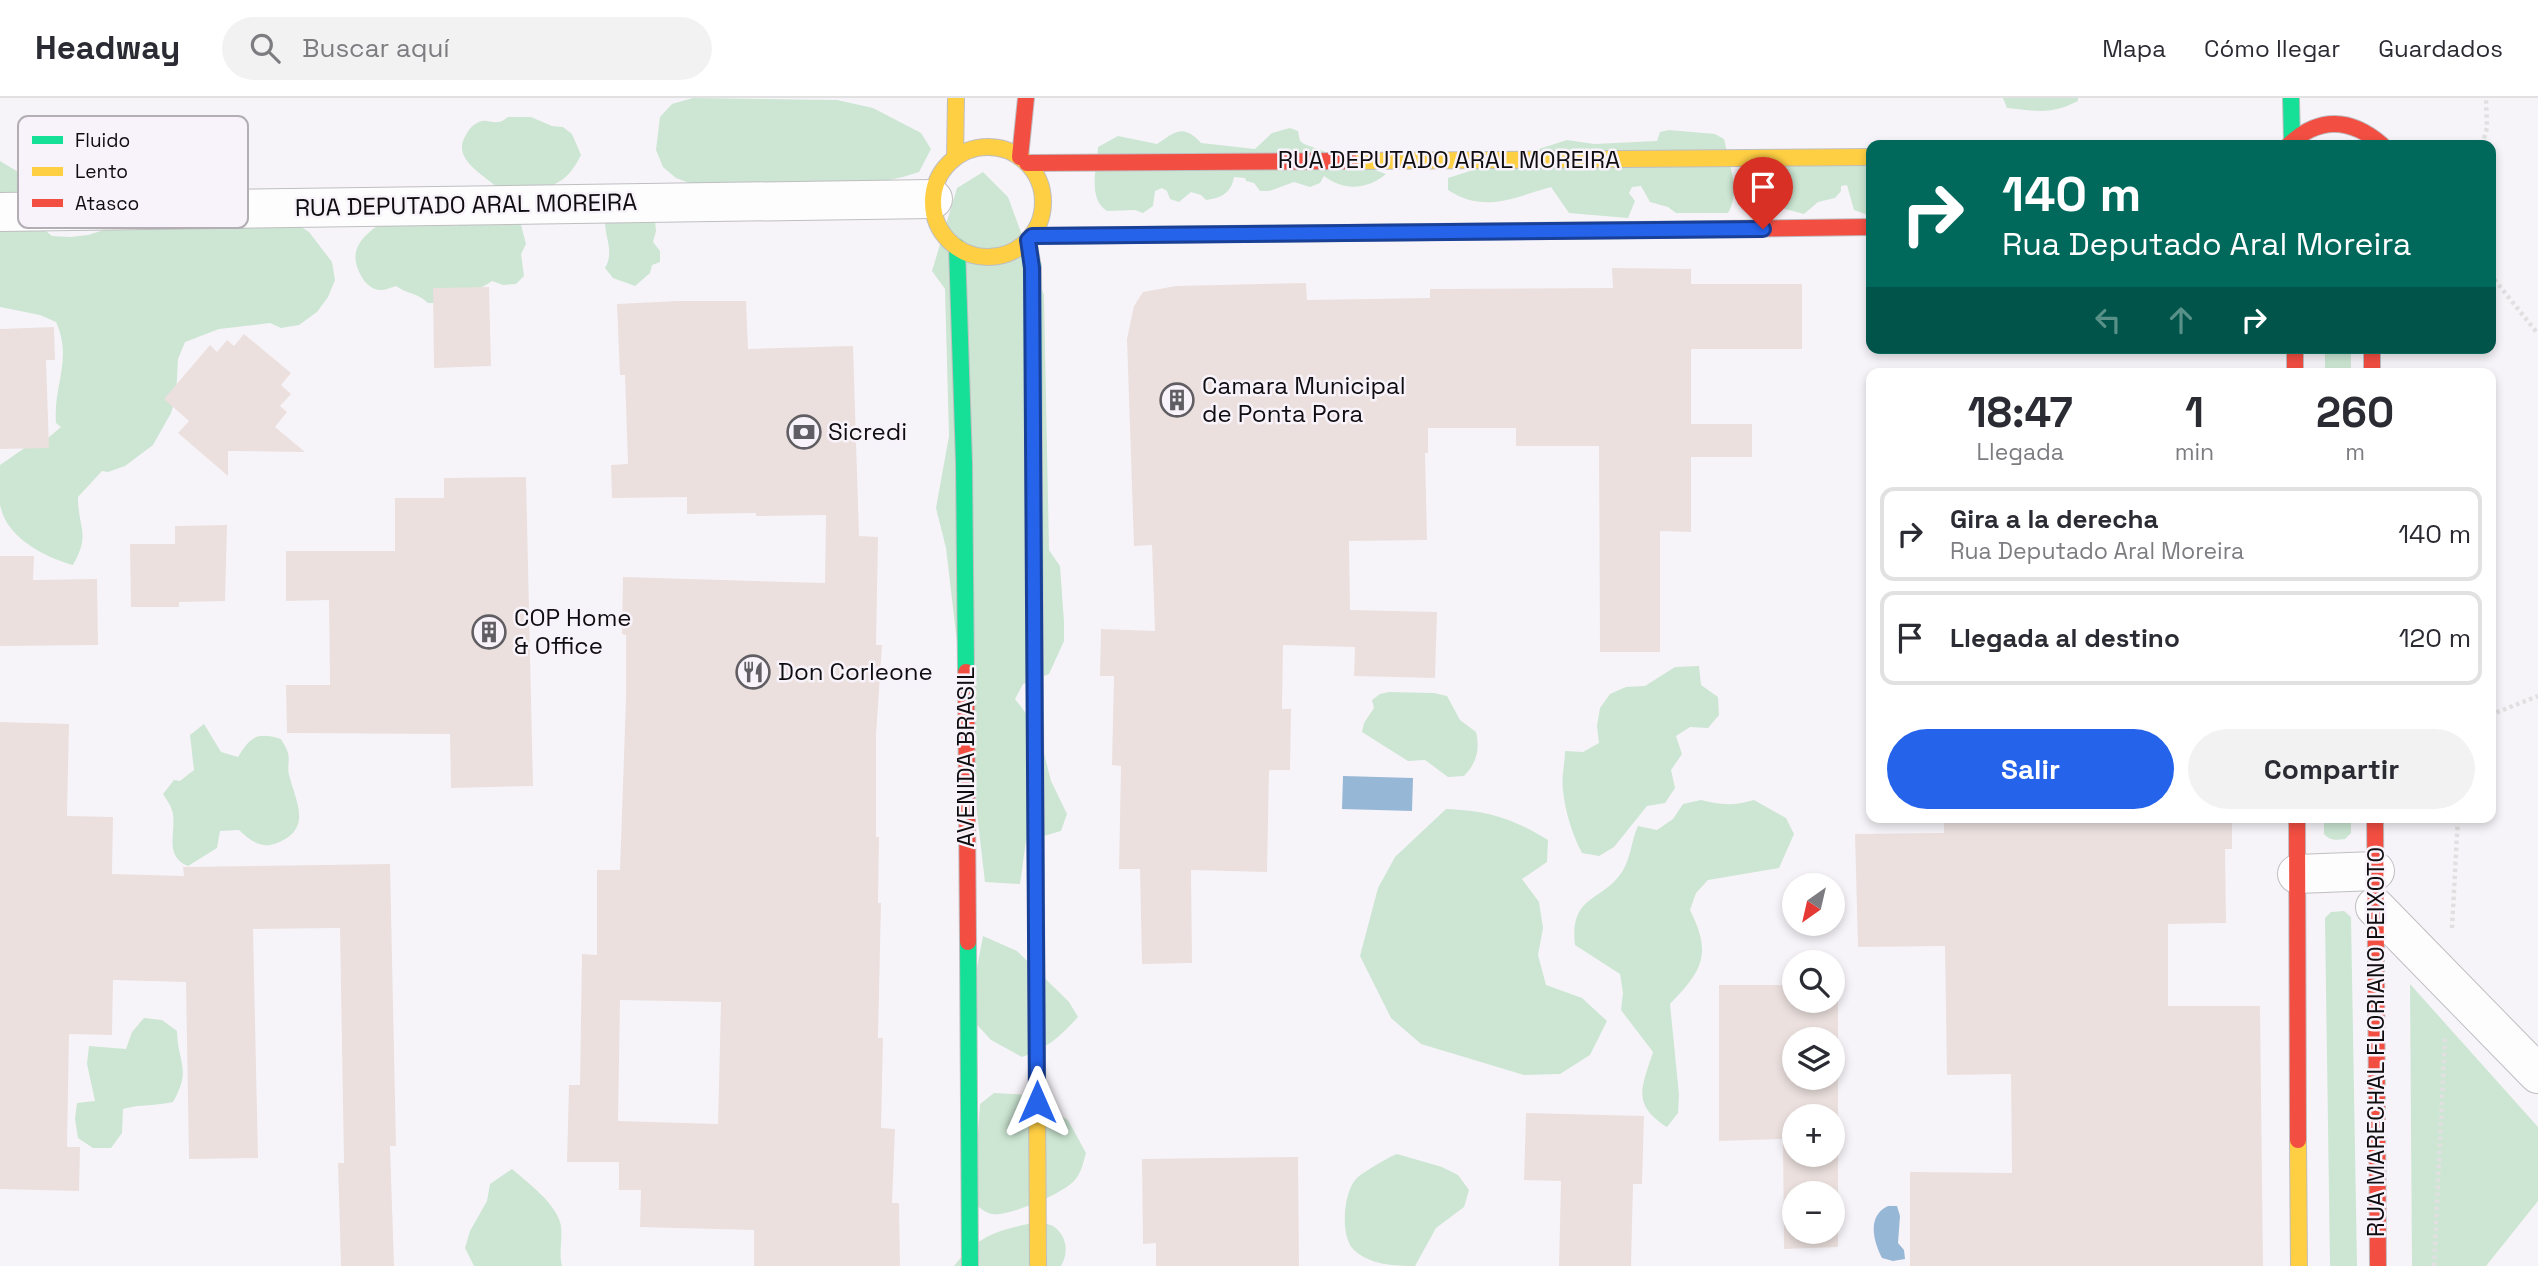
<!DOCTYPE html>
<html lang="es">
<meta charset="utf-8">
<style>
body{margin:0;font-family:"Space Grotesk",sans-serif;background:#f2f2f3;color:#2b2b33;height:100vh;display:flex;flex-direction:column;font-size:26px;white-space:nowrap}
*{box-sizing:border-box;margin:0}
p{font-size:23px;color:#7c7c81}
.icon{flex:none;width:38px;height:38px;fill:none;stroke:currentColor;stroke-width:2;stroke-linecap:round;stroke-linejoin:round}
.map{position:relative;flex:1;overflow:hidden}
.panel{position:absolute;left:1866px;top:270px;width:630px;height:455px;display:flex;flex-direction:column;background:#fff;border-radius:14px;box-shadow:0 4px 10px #0003}
.panel>*{flex:none}
.top-card{position:absolute;left:1866px;top:42px;width:630px;height:214px;border-radius:14px;box-shadow:0 4px 10px #0003;background:#00695c;color:#fff;overflow:hidden}
.needle{width:46px;rotate:214deg}
.controls{position:absolute;left:1782px;top:775px;display:grid;gap:14px}
.controls a{display:grid;place-items:center;width:63px;height:63px;border-radius:50%;background:#fff;box-shadow:0 4px 10px #0003;font-size:35px}
.pin{position:absolute;display:grid;place-items:center;width:60px;height:60px;color:#fff;margin:-72px -30px;border-radius:50% 50% 50% 0;rotate:-45deg;box-shadow:0 0 7px #0007}
.pin .icon{rotate:45deg}
.me{position:absolute;width:77px;margin:-38px;rotate:0deg;stroke-linejoin:round;filter:drop-shadow(0 0 5px #0008)}
.turn{display:flex;align-items:center;gap:24px;height:147px;padding:0 21px;font-size:32px}
.turn .icon{width:91px;height:91px;stroke-width:2.5}
.turn b{display:block;font-size:49px;line-height:60px}
.lanes{display:flex;align-items:center;height:66px;padding:0 21px;background:#0003;justify-content:center;gap:35px;direction:ltr}
.lanes .off{opacity:.35}
.eta{display:flex;justify-content:space-evenly;align-items:center;height:119px;text-align:center}
.eta b{font-size:42px;font-weight:800;line-height:49px}
.cta{display:flex;gap:14px;margin-top:auto;padding:14px 21px}
.cta a{flex:1;height:80px;border-radius:42px;background:#2563eb;color:#fff;font-size:28px;font-weight:800;line-height:80px;text-align:center}
.cta a+a{background:#f2f2f3;color:#2b2b33}
ul{padding:0;list-style:none}
li{display:flex;align-items:center;gap:21px;height:94px;margin:0 14px 10px;padding:0 7px;border:4px solid #e1e1e2;border-radius:14px}
li div{flex:1}
li b{display:block;font-size:26px}
li em{font-style:normal}
header{display:flex;align-items:center;gap:42px;box-sizing:border-box;height:98px;padding:0 35px;background:#fff;border-bottom:2px solid #e1e1e2}
header strong{font-size:33px}
nav{display:flex;gap:38px;margin-inline-start:auto;font-size:24px}
.search{width:490px;height:63px;background:#f2f2f3;display:flex;align-items:center;gap:18px;box-sizing:border-box;padding:0 24px;border-radius:38px;color:#7c7c81;font-size:26px}
.map>svg:first-child{display:block}
.green{fill:#cce6d3}
.water{fill:#97b7d7}
.building{fill:#ebe0de;fill-rule:evenodd}
.lines{fill:none;stroke-linecap:round;stroke-linejoin:round}
.street-casing{stroke:#bfbec1;stroke-width:40}
.fast-casing{stroke:#bfbec1;stroke-width:18}
.slow-casing{stroke:#bfbec1;stroke-width:18}
.jam-casing{stroke:#bfbec1;stroke-width:18}
.path{stroke:#e1e0e1;stroke-width:4.5;stroke-dasharray:3.5 3.5;stroke-linecap:butt}
.street{stroke:#fefdfe;stroke-width:38}
.fast{stroke:#16e098;stroke-width:16}
.slow{stroke:#ffcf43;stroke-width:16}
.jam{stroke:#f24e42;stroke-width:16}
.route-casing{stroke:#184099;stroke-width:18}
.route{stroke:#2563eb;stroke-width:12}
.labels{text-anchor:middle;stroke-width:5;stroke-linejoin:round;paint-order:stroke}
.street-label{font-size:24px;fill:#0f0d10;stroke:#f8f3fa}
.poi-label{font-size:24px;fill:#0f0d10;stroke:#f8f3fa;text-anchor:start}
.key{fill:#f8f3fa;stroke:#b2aeb4;stroke-width:2}
.key-label{font-size:19px;fill:#0f0d10}
</style>
<header>
<strong>Headway</strong>
<div class="search"><svg class="icon" aria-label="search" viewBox="0 0 24 24"><circle cx="10" cy="10" r="6"/><path d="M15 15l6 6"/></svg>Buscar aquí</div>
<nav><a>Mapa</a><a>Cómo llegar</a><a>Guardados</a></nav>
</header>
<div class="map">
<svg width="2538" height="1168" viewBox="0 0 2538 1168">
<rect width="100%" height="100%" fill="#f7f4f9"/>
<g class="green">
<path d="M 693,0 L 837,2 L 873,10 L 921,35 L 931,51 L 919,74 L 903,79 L 832,94 L 708,92 L 676,80 L 663,69 L 656,52 L 660,19 L 672,6 Z"/>
<path d="M 2003,0 L 2078,0 L 2078,3 C 2051,17 2036,13 2007,10 Z"/>
<path d="M 508,19 L 531,19 L 552,28 L 563,29 L 572,36 L 581,57 C 562,96 537,92 499,91 C 485,77 450,61 466,37 C 468,33 472,27 477,25 C 485,20 490,25 498,24 C 502,24 505,21 508,19 Z"/>
<path d="M 1290,30 L 1298,33 L 1300,43 L 1304,46 L 1386,76 C 1367,92 1344,93 1324,78 L 1320,85 L 1310,89 L 1294,84 L 1269,93 L 1260,93 L 1254,85 L 1246,83 L 1245,80 L 1234,79 C 1231,95 1222,100 1206,102 L 1201,97 L 1191,94 L 1179,104 L 1170,101 L 1167,93 L 1162,90 L 1155,93 L 1153,108 L 1143,115 L 1135,112 L 1107,113 C 1087,100 1097,69 1098,49 L 1118,38 L 1157,46 C 1175,34 1183,25 1201,45 L 1255,51 L 1272,35 Z"/>
<path d="M 1669,32 L 1715,36 L 1724,41 C 1729,65 1741,93 1728,115 L 1676,115 L 1668,109 L 1650,104 L 1641,88 L 1632,89 L 1629,95 L 1635,103 L 1628,120 L 1569,115 L 1551,89 C 1515,99 1484,116 1448,92 L 1448,80 L 1567,42 L 1594,46 L 1657,43 L 1660,34 Z"/>
<path d="M 1871,57 L 1871,118 L 1854,112 L 1847,87 L 1841,88 L 1841,93 L 1835,100 L 1818,104 L 1804,116 L 1770,107 L 1762,71 Z"/>
<path d="M 0,63 L 43,89 L 36,125 L 52,138 L 70,139 L 88,137 L 161,114 L 275,112 L 309,134 L 332,164 L 335,182 L 328,199 L 317,214 L 299,227 L 281,230 L 270,225 L 219,231 L 185,244 L 178,261 L 176,298 L 171,315 L 153,347 L 125,368 L 108,374 L 102,373 L 78,399 C 78,431 91,435 73,467 C 44,459 5,439 0,406 C 0,394 0,379 0,367 L 26,349 L 43,344 L 61,329 L 56,325 C 53,287 73,261 56,224 L 40,217 L 0,209 Z"/>
<path d="M 983,74 L 1008,99 L 1044,197 L 1049,452 L 1060,468 L 1064,524 L 1064,543 L 1049,576 L 1023,586 L 1015,601 L 1038,631 L 1051,683 L 1067,716 L 1061,733 L 1026,743 L 1020,786 L 985,784 L 946,450 L 936,410 L 949,338 L 945,191 L 932,173 L 957,90 Z"/>
<path d="M 605,120 L 655,122 L 656,133 L 653,144 L 660,153 L 660,164 L 652,167 L 650,175 L 635,188 L 613,180 L 605,170 C 615,154 604,138 605,120 Z"/>
<path d="M 386,122 L 458,128 L 460,122 L 520,123 L 526,146 L 521,156 L 524,178 L 516,186 L 503,187 L 492,183 C 474,195 449,206 428,205 C 418,195 407,196 396,188 C 390,190 382,194 375,191 C 363,187 353,166 356,154 C 359,140 375,129 386,122 Z"/>
<rect x="2325" y="250" width="26" height="25"/>
<path d="M 1699,568 L 1701,587 L 1718,599 L 1719,617 L 1708,630 L 1690,629 L 1676,638 L 1682,656 L 1671,672 L 1675,690 L 1665,705 L 1647,708 L 1614,749 L 1599,758 L 1582,755 C 1572,736 1565,713 1563,692 C 1561,680 1565,666 1565,653 L 1583,654 L 1599,645 L 1597,628 L 1600,610 L 1610,596 L 1626,589 L 1645,588 L 1675,569 Z"/>
<path d="M 1389,594 L 1434,595 L 1447,598 L 1460,622 L 1476,634 C 1480,652 1477,664 1464,678 L 1448,679 L 1425,662 L 1408,663 L 1362,634 L 1364,625 L 1374,610 L 1372,602 L 1380,596 Z"/>
<path d="M 204,626 L 221,654 L 238,659 C 251,638 257,634 281,641 C 283,645 287,650 288,655 C 290,662 287,670 289,677 C 296,704 313,731 277,745 C 261,752 250,742 239,732 L 220,733 L 217,750 L 188,768 C 162,757 178,732 172,712 C 170,706 166,701 163,696 L 174,682 L 180,683 L 194,672 L 190,637 Z"/>
<path d="M 1701,702 C 1720,707 1734,708 1754,702 L 1786,720 L 1794,736 L 1779,770 L 1708,782 L 1696,795 L 1690,812 C 1712,856 1703,872 1670,906 L 1679,997 L 1678,1015 L 1667,1029 C 1631,1006 1642,989 1653,954 L 1621,912 L 1623,895 L 1620,876 L 1575,847 C 1569,797 1602,804 1622,774 C 1631,760 1631,743 1638,728 L 1657,732 L 1673,721 L 1683,706 Z"/>
<path d="M 1446,711 C 1490,713 1511,720 1548,742 L 1547,764 L 1522,781 L 1539,804 L 1543,830 L 1538,857 L 1546,887 L 1582,900 L 1607,923 L 1590,957 L 1560,976 L 1524,977 L 1421,946 L 1391,920 L 1360,858 L 1378,790 L 1395,759 Z"/>
<path d="M 2324,719 L 2351,719 L 2351,735 L 2345,741 C 2336,742 2330,743 2324,736 Z"/>
<path d="M 2344,813 L 2351,819 L 2357,1168 L 2330,1168 L 2325,820 L 2331,814 Z"/>
<path d="M 983,838 L 1017,853 L 1069,904 L 1078,919 C 1062,937 1045,952 1022,959 L 991,942 L 968,917 Z"/>
<path d="M 2410,886 L 2538,1029 L 2538,1103 L 2486,1168 L 2412,1168 Z"/>
<path d="M 144,920 L 162,922 L 177,933 C 178,967 192,971 173,1004 C 156,1008 140,1006 123,1011 L 122,1035 L 111,1050 L 93,1050 L 78,1040 L 75,1021 L 77,1005 L 95,1003 L 87,966 L 89,948 L 126,951 L 132,934 Z"/>
<path d="M 994,995 L 1033,997 L 1036,1003 L 1068,1022 L 1086,1055 C 1083,1066 1081,1076 1073,1084 C 1061,1096 1008,1119 992,1116 C 986,1115 979,1109 973,1105 L 980,1006 Z"/>
<path d="M 1397,1056 L 1442,1069 L 1458,1077 L 1469,1092 L 1464,1109 L 1436,1130 L 1415,1168 C 1395,1168 1370,1167 1354,1152 C 1340,1139 1343,1095 1356,1081 C 1360,1076 1390,1058 1397,1056 Z"/>
<path d="M 512,1071 C 527,1084 554,1104 560,1124 C 564,1137 558,1154 562,1168 L 474,1168 L 465,1150 L 470,1133 L 487,1103 L 490,1086 Z"/>
<path d="M 1036,1124 C 1041,1125 1049,1126 1053,1128 C 1067,1137 1069,1155 1061,1168 L 954,1168 C 979,1136 998,1133 1036,1124 Z"/>
</g>
<g class="water">
<path d="M 1343,678 L 1413,680 L 1412,713 L 1342,711 Z"/>
<path d="M 1888,1108 L 1897,1108 L 1900,1118 L 1898,1145 L 1904,1152 L 1905,1161 L 1893,1163 L 1882,1160 C 1873,1142 1867,1118 1888,1108 Z"/>
</g>
<g class="building">
<path d="M 1612,170 L 1691,171 L 1691,186 L 1802,186 L 1802,251 L 1691,251 L 1691,326 L 1752,326 L 1752,359 L 1691,359 L 1691,434 L 1660,433 L 1660,554 L 1600,554 L 1599,348 L 1516,348 L 1516,330 L 1428,330 L 1428,355 L 1425,355 L 1427,442 L 1349,443 L 1350,512 L 1437,514 L 1435,580 L 1354,578 L 1355,549 L 1283,547 L 1282,611 L 1291,611 L 1290,672 L 1269,672 L 1267,774 L 1191,772 L 1192,865 L 1142,866 L 1140,771 L 1119,771 L 1121,668 L 1112,667 L 1114,578 L 1100,578 L 1101,531 L 1155,533 L 1152,447 L 1134,448 L 1127,241 L 1134,208 L 1143,194 L 1176,188 L 1306,185 L 1307,202 L 1430,200 L 1430,191 L 1613,190 Z"/>
<path d="M 489,189 L 491,268 L 434,270 L 433,190 Z"/>
<path d="M 678,203 L 746,203 L 748,251 L 853,248 L 859,438 L 878,439 L 876,547 L 882,547 L 876,637 L 876,739 L 879,739 L 878,805 L 881,805 L 878,940 L 883,940 L 881,1030 L 895,1031 L 892,1105 L 899,1105 L 900,1168 L 754,1168 L 754,1132 L 640,1129 L 641,1092 L 619,1092 L 619,1064 L 567,1064 L 569,987 L 580,987 L 582,856 L 597,857 L 597,772 L 620,772 L 626,601 L 626,537 L 622,536 L 623,479 L 825,485 L 826,417 L 756,418 L 756,415 L 687,416 L 687,399 L 612,400 L 611,367 L 628,366 L 625,277 L 620,277 L 617,206 ZM 620,902 L 721,904 L 718,1026 L 618,1023 Z"/>
<path d="M 54,229 L 55,262 L 46,262 L 49,350 L 0,351 L 0,231 Z"/>
<path d="M 244,236 L 291,275 L 281,287 L 291,296 L 280,308 L 287,314 L 275,329 L 305,354 L 228,353 L 228,378 L 178,335 L 189,323 L 164,301 L 210,247 L 217,254 L 227,242 L 234,248 Z"/>
<path d="M 526,379 L 533,688 L 451,690 L 450,636 L 287,635 L 286,587 L 330,587 L 329,502 L 286,503 L 286,453 L 395,453 L 395,400 L 444,400 L 444,380 Z"/>
<path d="M 227,427 L 225,503 L 179,504 L 179,509 L 131,509 L 130,446 L 175,446 L 175,428 Z"/>
<path d="M 0,458 L 34,458 L 33,482 L 97,481 L 98,547 L 0,548 Z"/>
<path d="M 0,624 L 69,626 L 67,718 L 113,719 L 112,776 L 184,778 L 183,769 L 390,766 L 396,1048 L 390,1048 L 394,1168 L 341,1168 L 338,1065 L 344,1065 L 340,830 L 253,831 L 258,1060 L 189,1061 L 186,884 L 113,882 L 112,937 L 69,936 L 67,1049 L 80,1049 L 79,1093 L 0,1091 Z"/>
<path d="M 1944,719 L 2232,719 L 2232,751 L 2225,751 L 2226,825 L 2168,826 L 2168,908 L 2260,908 L 2263,1168 L 1910,1168 L 1910,1074 L 2012,1075 L 2011,976 L 1947,977 L 1945,848 L 1858,849 L 1855,736 L 1944,735 Z"/>
<path d="M 1719,887 L 1794,887 L 1794,903 L 1832,903 L 1832,887 L 1838,887 L 1838,1149 L 1784,1151 L 1783,1041 L 1719,1043 ZM 1794,942 L 1832,942 L 1832,980 L 1794,980 ZM 1794,1018 L 1832,1018 L 1832,1057 L 1794,1057 ZM 1794,1096 L 1832,1096 L 1832,1134 L 1794,1134 Z"/>
<path d="M 1526,1015 L 1644,1018 L 1642,1086 L 1633,1086 L 1631,1168 L 1559,1168 L 1561,1083 L 1524,1082 Z"/>
<path d="M 1298,1059 L 1299,1168 L 1156,1168 L 1156,1145 L 1143,1146 L 1142,1061 Z"/>
</g>
<g class="lines">
<defs>
<g id="street">
<path d="M 0,114 L 933,101"/>
<path d="M 2297,776 L 2375,773"/>
<path d="M 2375,809 L 2538,976"/>
</g>
<g id="fast">
<path d="M 2291,0 L 2292,44"/>
<path d="M 1032,138 L 1637,132"/>
<path d="M 1028,142 L 1033,170 L 1035,617"/>
<path d="M 957,149 L 964,365 L 966,574"/>
<path d="M 968,844 L 970,1168"/>
</g>
<g id="slow">
<circle cx="988" cy="104" r="55"/>
<path d="M 955,60 L 956,0"/>
<path d="M 1350,63 L 1871,59"/>
<path d="M 1035,617 L 1038,1168"/>
<path d="M 2298,1042 L 2299,1168"/>
</g>
<g id="jam">
<path d="M 2289,47 C 2319,18 2351,20 2382,47"/>
<path d="M 1020,59 L 1026,0"/>
<path d="M 1027,65 L 1350,63"/>
<path d="M 1637,132 L 1871,129"/>
<path d="M 2295,250 L 2295,275"/>
<path d="M 2372,250 L 2372,275"/>
<path d="M 966,574 L 968,844"/>
<path d="M 2297,719 L 2298,1042"/>
<path d="M 2375,719 L 2378,1168"/>
</g>
</defs>
<use href="#street" class="street-casing"/>
<use href="#fast" class="fast-casing"/>
<use href="#slow" class="slow-casing"/>
<use href="#jam" class="jam-casing"/>
<g class="path">
<path d="M 2482,47 L 2487,30 L 2486,0"/>
<path d="M 2490,176 L 2538,236"/>
<path d="M 2490,617 L 2538,598"/>
<path d="M 2452,830 L 2458,719"/>
<path d="M 2434,1168 L 2445,940"/>
</g>
<use href="#street" class="street"/>
<use href="#fast" class="fast"/>
<use href="#slow" class="slow"/>
<use href="#jam" class="jam"/>
</g>
<g class="lines">
<defs>
<path id="route" d="M 1037,1004 L 1032,170 L 1028,142 L 1032,138 L 1763,131"/>
</defs>
<use href="#route" class="route-casing"/>
<use href="#route" class="route"/>
</g>
<defs>
<symbol id="building-ring" viewBox="-11 -11 22 22"><circle r="9.5" fill="#f8f3fa" stroke="#605e62" stroke-width="1.5"/><path d="M-4-6H4V6H1V3H-1V6H-4ZM-2.5-4.3h1.7v1.8h-1.7ZM.8-4.3h1.7v1.8H.8ZM-2.5-1h1.7V.8h-1.7ZM.8-1h1.7V.8H.8Z" fill="#605e62"/></symbol>
<symbol id="bank-ring" viewBox="-11 -11 22 22"><circle r="9.5" fill="#f8f3fa" stroke="#605e62" stroke-width="1.5"/><path d="M-6-4H6V4H-6ZM0-2.3a2.3 2.3 0 1 0 0 4.6a2.3 2.3 0 1 0 0-4.6Z" fill="#605e62"/></symbol>
<symbol id="restaurant-ring" viewBox="-11 -11 22 22"><circle r="9.5" fill="#f8f3fa" stroke="#605e62" stroke-width="1.5"/><path d="M-5-6h1v4h1v-4h1v4h1v-4h1v5L-1.5 .5V6h-2V.5L-5-1ZM5-6V6H3V1.5H1.5Q1.5-4 5-6Z" fill="#605e62"/></symbol>
</defs>
<g fill-rule="evenodd">
<use href="#building-ring" x="1158" y="283" width="38" height="38"/>
<use href="#bank-ring" x="785" y="315" width="38" height="38"/>
<use href="#building-ring" x="470" y="515" width="38" height="38"/>
<use href="#restaurant-ring" x="734" y="555" width="38" height="38"/>
</g>
<g class="labels">
<g class="street-label">
<text x="1449" y="70">RUA DEPUTADO ARAL MOREIRA</text>
<text transform="translate(466 107) rotate(-1)" y="8">RUA DEPUTADO ARAL MOREIRA</text>
<text transform="translate(966 659) rotate(-90)" y="8">AVENIDA BRASIL</text>
<text transform="translate(2376 944) rotate(-90)" y="8">RUA MARECHAL FLORIANO PEIXOTO</text>
</g>
<g class="poi-label">
<text x="1202" y="296">Camara Municipal<tspan x="1202" dy="28">de Ponta Pora</tspan></text>
<text x="828" y="342">Sicredi</text>
<text x="514" y="528">COP Home<tspan x="514" dy="28">&amp; Office</tspan></text>
<text x="778" y="582">Don Corleone</text>
</g>
</g>
<rect x="18" y="18" width="230" height="112" rx="10" class="key"/>
<rect x="32" y="38" width="31" height="8" fill="#16e098"/>
<rect x="32" y="69" width="31" height="9" fill="#ffcf43"/>
<rect x="32" y="101" width="31" height="8" fill="#f24e42"/>
<g class="key-label">
<text x="75" y="49">Fluido</text>
<text x="75" y="80">Lento</text>
<text x="75" y="112">Atasco</text>
</g>
</svg>
<div class="controls">
<a><svg class="needle" viewBox="-14 -14 28 28"><path d="M0-13l5 13h-10z" fill="#e53935"/><path d="M0 13l5-13h-10z" fill="#7c7c81"/></svg></a>
<a><svg class="icon" aria-label="search" viewBox="0 0 24 24"><circle cx="10" cy="10" r="6"/><path d="M15 15l6 6"/></svg></a>
<a><svg class="icon" aria-label="layers" viewBox="0 0 24 24"><path d="M12 4l9 5-9 5-9-5zM3 14l9 5 9-5"/></svg></a>
<a>+</a>
<a>−</a>
</div>
<div class="pin" style="left:1763px;top:131px;background:#d93025"><svg class="icon" aria-label="arrive" viewBox="0 0 24 24"><path d="M6 21V4h12l-3 4 3 4H6"/></svg></div>
<svg class="me" style="left:1037px;top:1004px" viewBox="-20 -20 40 40"><path d="M0-17L14 15 0 8-14 15z" fill="#2563eb" stroke="#fff" stroke-width="4"/></svg>
<div class="top-card">
<div class="turn"><svg class="icon" aria-label="right" viewBox="0 0 24 24"><path d="M7 20v-9h11M14 6l5 5-5 5"/></svg><div><b>140 m</b>Rua Deputado Aral Moreira</div></div>
<div class="lanes"><svg class="icon off" aria-label="left" viewBox="0 0 24 24"><path d="M17 20v-9H6M10 6l-5 5 5 5"/></svg><svg class="icon off" aria-label="ahead" viewBox="0 0 24 24"><path d="M12 20V5M6 11l6-6 6 6"/></svg><svg class="icon" aria-label="right" viewBox="0 0 24 24"><path d="M7 20v-9h11M14 6l5 5-5 5"/></svg></div>
</div>
<section class="panel">
<div class="eta">
<div><b>18:47</b><p>Llegada</p></div>
<div><b>1</b><p>min</p></div>
<div><b>260</b><p>m</p></div>
</div>
<ul>
<li><svg class="icon" aria-label="right" viewBox="0 0 24 24"><path d="M7 20v-9h11M14 6l5 5-5 5"/></svg><div><b>Gira a la derecha</b><p>Rua Deputado Aral Moreira</p></div><em>140 m</em></li>
<li><svg class="icon" aria-label="arrive" viewBox="0 0 24 24"><path d="M6 21V4h12l-3 4 3 4H6"/></svg><div><b>Llegada al destino</b></div><em>120 m</em></li>
</ul>
<div class="cta"><a>Salir</a><a>Compartir</a></div>
</section>
</div>
